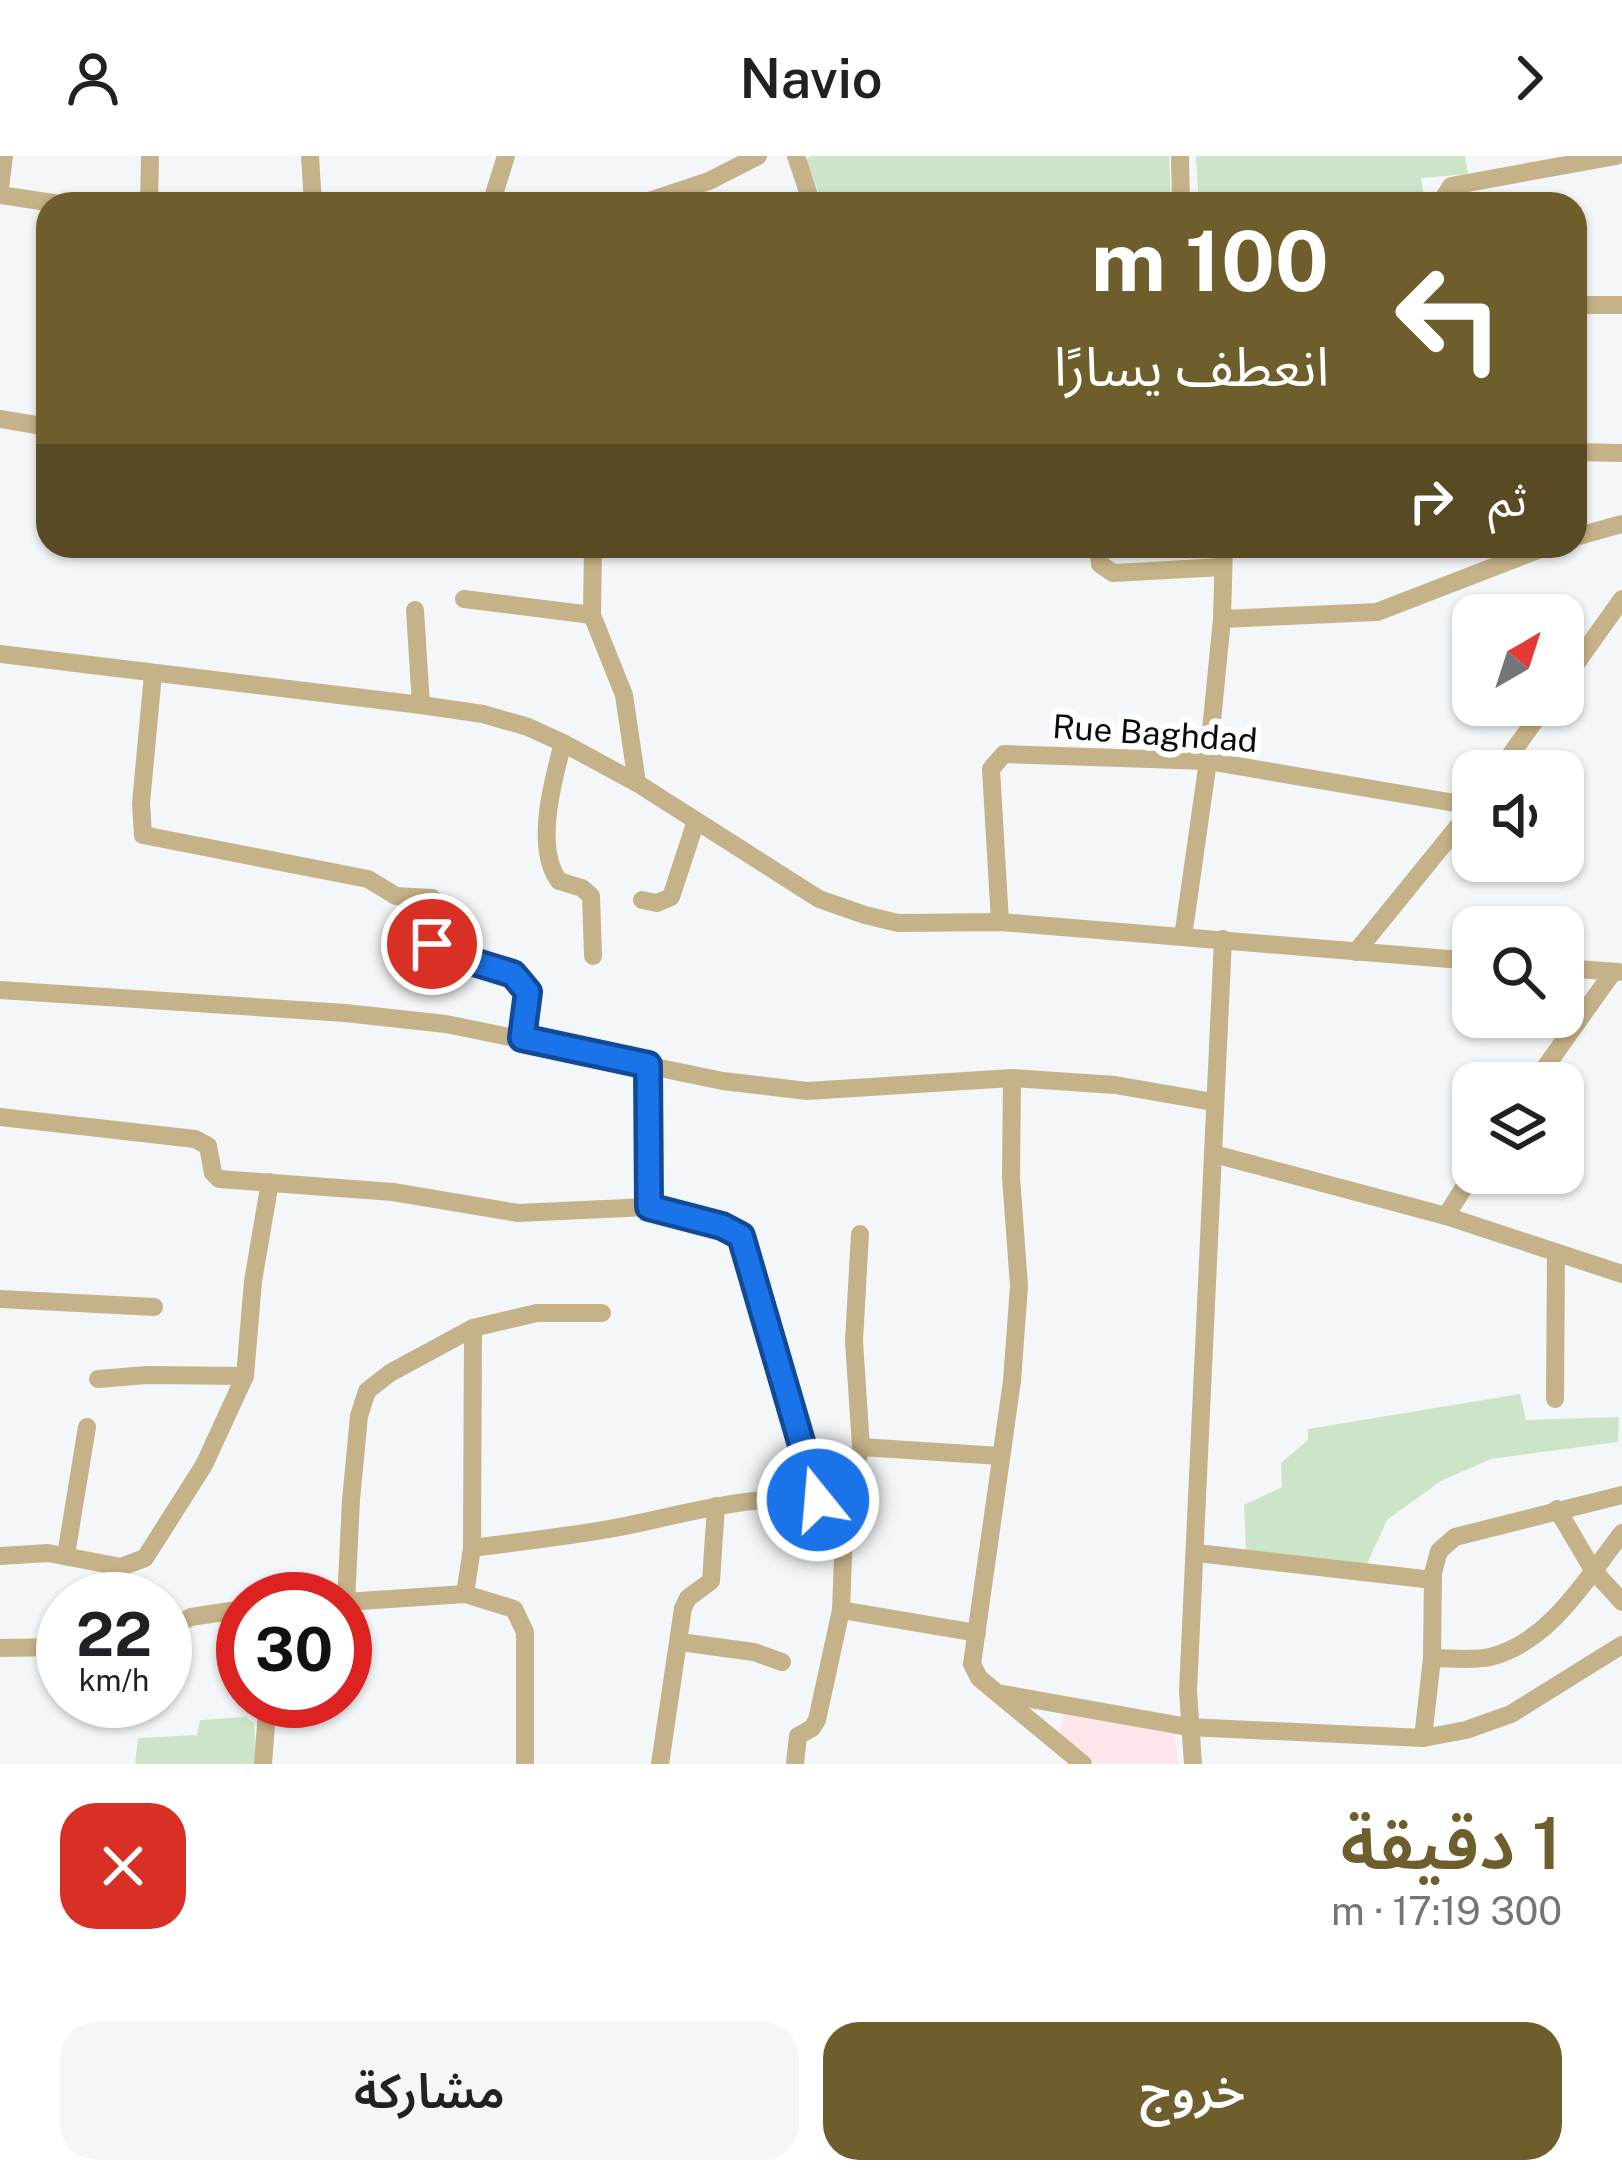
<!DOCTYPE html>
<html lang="ar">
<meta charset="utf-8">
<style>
body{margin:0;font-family:"Public Sans","Noto Sans Arabic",sans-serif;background:#f6f6f6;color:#202124;direction:rtl;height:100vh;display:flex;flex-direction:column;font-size:45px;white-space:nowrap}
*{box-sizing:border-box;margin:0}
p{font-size:39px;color:#757577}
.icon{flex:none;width:66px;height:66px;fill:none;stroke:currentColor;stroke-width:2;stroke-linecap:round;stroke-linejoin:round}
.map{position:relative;height:1608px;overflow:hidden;direction:ltr}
.sheet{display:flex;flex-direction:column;background:#fff;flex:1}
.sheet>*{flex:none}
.top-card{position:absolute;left:36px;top:36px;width:1551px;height:366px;border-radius:36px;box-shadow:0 3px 9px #0004;direction:rtl;background:#6e5e2c;color:#fff;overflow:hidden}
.needle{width:78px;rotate:39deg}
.buttons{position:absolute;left:1452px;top:438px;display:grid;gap:24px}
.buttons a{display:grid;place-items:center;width:132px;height:132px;border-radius:24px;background:#fff;box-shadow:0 3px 9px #0004;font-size:60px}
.speed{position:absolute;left:36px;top:1416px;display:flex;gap:24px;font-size:60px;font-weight:700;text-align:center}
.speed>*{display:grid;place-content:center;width:156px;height:156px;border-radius:50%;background:#fff;box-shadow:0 3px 9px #0004;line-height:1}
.speed small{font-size:30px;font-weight:400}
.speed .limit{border:18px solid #d22;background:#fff;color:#111}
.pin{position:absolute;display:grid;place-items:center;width:102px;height:102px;color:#fff;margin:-51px;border:6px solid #fff;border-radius:50%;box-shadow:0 3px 12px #0007}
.me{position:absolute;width:132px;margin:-66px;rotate:343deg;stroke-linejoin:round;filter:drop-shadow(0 0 9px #0008)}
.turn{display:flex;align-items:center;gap:42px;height:252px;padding:0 60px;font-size:54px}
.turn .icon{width:156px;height:156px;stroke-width:2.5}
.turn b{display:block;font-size:84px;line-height:102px}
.then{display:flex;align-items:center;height:114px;padding:0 60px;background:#0003;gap:24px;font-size:45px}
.round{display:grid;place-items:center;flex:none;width:126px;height:126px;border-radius:36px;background:#f6f6f6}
.headline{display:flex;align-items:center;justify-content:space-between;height:204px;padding:0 60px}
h1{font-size:72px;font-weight:600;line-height:90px;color:#6e5e2c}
.button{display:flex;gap:24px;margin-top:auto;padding:24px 60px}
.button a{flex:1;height:138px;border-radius:36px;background:#6e5e2c;color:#fff;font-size:48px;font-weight:600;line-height:138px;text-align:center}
.button a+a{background:#f6f6f6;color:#202124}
header{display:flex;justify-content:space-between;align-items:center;height:156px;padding:0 60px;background:#fff;font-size:54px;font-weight:600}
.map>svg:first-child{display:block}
.education{fill:#fce6ea}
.green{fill:#cce5c8}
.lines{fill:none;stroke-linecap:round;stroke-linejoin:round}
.minor{stroke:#c6b288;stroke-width:18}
.route-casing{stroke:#114b97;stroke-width:30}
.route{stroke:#1a73e8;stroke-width:21}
.labels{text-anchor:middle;stroke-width:12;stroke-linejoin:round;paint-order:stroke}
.street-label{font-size:33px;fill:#0b0b0c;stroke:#fff}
</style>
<header><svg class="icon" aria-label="forward" viewBox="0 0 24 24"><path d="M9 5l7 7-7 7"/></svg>Navio<svg class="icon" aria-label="person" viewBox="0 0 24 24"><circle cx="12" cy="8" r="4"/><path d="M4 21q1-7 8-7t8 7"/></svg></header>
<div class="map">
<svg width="1622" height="1608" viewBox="0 0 1622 1608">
<rect width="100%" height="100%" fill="#f4f7f9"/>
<path class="education" d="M 1064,1557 L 1174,1578 L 1179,1608 L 1098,1608 L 1060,1578 Z"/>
<g class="green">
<path d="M 811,0 L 1169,0 L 1171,48 L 823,48 L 806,3 Z"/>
<path d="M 1196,0 L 1465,0 L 1468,18 L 1421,22 L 1425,48 L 1199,48 Z"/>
<path d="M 1520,1238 L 1526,1264 L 1619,1261 L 1618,1286 L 1491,1303 L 1441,1325 L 1387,1364 L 1367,1408 L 1246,1394 L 1244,1349 L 1282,1331 L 1281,1307 L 1308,1284 L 1308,1273 Z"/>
<path d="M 245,1561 L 254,1567 L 257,1608 L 135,1608 L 138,1582 L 197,1579 L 200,1564 Z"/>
</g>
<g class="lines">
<g class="minor">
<path d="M 310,0 L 313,48"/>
<path d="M 796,0 L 812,48"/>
<path d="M 1180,0 L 1181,48"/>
<path d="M 0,31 L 4,0"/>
<path d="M 0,39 L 60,48"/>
<path d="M 149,48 L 150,0"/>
<path d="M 491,48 L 506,0"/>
<path d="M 640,48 L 709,25 L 758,0"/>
<path d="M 1440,48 L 1451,30 L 1616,0"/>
<path d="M 1575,149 L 1622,149"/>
<path d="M 0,263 L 48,271"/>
<path d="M 1575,296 L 1622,297"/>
<path d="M 1575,381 L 1622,368"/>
<path d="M 593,390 L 592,459 L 624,539 L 637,627"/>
<path d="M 1098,390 L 1100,408 L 1113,417 L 1222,411"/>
<path d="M 464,443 L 592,459"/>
<path d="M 415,454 L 421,549"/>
<path d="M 1222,463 L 1377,456 L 1548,390"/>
<path d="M 0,498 L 421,549 L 483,558 L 528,571 L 563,587 L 637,627 L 819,743 L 865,759 L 898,767 L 1000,766 L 1473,805"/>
<path d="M 153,518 L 141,647 L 143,679 L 368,723 L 396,740 L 432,742 C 441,757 427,776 435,792 L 522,825 L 528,835 L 522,882"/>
<path d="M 1563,526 L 1622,443"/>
<path d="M 563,587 C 553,624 534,692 559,725 L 582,732 L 591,740 L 593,800"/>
<path d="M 1499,615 L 1546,549"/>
<path d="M 642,744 L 657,747 L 671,741 L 696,665"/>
<path d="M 1000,766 L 991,613 L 1004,598 L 1208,605 L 1473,650"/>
<path d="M 1183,781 L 1208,605 L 1222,463 L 1224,390"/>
<path d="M 1356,796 L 1473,652"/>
<path d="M 1563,812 L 1618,816"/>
<path d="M 0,834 L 345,857 L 446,868 L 723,925 L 807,935 L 1012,922 L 1115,929 L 1213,946"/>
<path d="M 648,909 L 648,1051"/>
<path d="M 1012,922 L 1011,1021 L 1019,1130 L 1012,1225 L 972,1508 L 979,1522 L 1083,1608"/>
<path d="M 1534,927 L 1613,816"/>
<path d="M 0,961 L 195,983 L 208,990 L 213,1017 L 219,1023 L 393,1036 L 518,1057 L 648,1051 L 730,1072 L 741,1080 L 747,1098 L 818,1344"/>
<path d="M 1214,998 L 1446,1060 L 1622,1118"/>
<path d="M 1446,1060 L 1473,1017"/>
<path d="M 0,1143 L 154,1151"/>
<path d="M 98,1223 L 147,1219 L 245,1220"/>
<path d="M 1555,1243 L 1556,1097"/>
<path d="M 861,1291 L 1000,1300"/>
<path d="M 1557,1353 L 1593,1414 L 1622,1446"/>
<path d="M 472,1392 C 517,1386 564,1381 609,1373 C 681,1360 755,1334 829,1346"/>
<path d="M 1197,1397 L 1433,1424"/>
<path d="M 66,1399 L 87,1271"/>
<path d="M 0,1400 L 48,1397 L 121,1411 L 145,1402 L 204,1309 L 245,1220 L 253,1125 L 270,1026"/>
<path d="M 465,1438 L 472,1392 L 473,1172"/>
<path d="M 345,1446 L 465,1438 L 514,1453 L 525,1476 L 525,1608"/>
<path d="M 346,1446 L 351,1344 L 359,1260 L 367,1235 L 390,1217 L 473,1172 L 537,1157 L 602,1157"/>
<path d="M 841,1454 L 977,1477"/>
<path d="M 165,1474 L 191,1461 L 243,1453"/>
<path d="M 680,1486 L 754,1496 L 782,1506"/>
<path d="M 0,1492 L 63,1491"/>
<path d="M 1432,1502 C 1451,1502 1472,1505 1490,1501 C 1549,1487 1587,1422 1622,1377"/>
<path d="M 1003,1538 L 1188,1571 L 1423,1582 L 1466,1574 L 1511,1558 L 1622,1489"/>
<path d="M 1423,1582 L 1432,1502 L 1433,1417 L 1439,1395 L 1455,1381 L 1622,1339"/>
<path d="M 263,1608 L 267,1556"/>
<path d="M 660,1608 L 683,1452 L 688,1442 L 711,1425 L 716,1350"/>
<path d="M 795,1608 L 798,1580 L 812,1572 L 817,1564 L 841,1454 L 845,1348 L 861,1291 L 854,1185 L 860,1078"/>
<path d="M 1193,1608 L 1188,1535 L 1223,783"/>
</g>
</g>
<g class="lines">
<defs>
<path id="route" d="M 432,788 L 441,796 L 513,818 L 528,836 L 522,882 L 648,909 L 649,1051 L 722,1070 L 741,1080 L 818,1344"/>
</defs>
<use href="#route" class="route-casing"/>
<use href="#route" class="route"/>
</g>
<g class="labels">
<g class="street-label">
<text transform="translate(1155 577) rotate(4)" y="12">Rue Baghdad</text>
</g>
</g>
</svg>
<div class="buttons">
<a><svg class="needle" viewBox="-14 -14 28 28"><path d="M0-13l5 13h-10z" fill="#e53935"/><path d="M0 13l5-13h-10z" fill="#757577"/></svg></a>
<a><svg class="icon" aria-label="sound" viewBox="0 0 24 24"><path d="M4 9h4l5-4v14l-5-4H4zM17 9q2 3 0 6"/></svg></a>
<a><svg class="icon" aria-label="search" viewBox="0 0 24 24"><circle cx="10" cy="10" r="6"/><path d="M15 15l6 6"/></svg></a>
<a><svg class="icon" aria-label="layers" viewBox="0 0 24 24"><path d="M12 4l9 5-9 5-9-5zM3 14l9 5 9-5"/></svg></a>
</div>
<div class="speed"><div>22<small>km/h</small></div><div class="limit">30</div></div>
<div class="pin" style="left:432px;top:788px;background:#d93025"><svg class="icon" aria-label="arrive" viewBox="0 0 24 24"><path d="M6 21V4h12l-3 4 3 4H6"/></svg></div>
<svg class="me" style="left:818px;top:1344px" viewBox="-20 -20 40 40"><circle r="17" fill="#1a73e8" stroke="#fff" stroke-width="3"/><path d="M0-11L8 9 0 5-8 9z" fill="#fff"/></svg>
<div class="top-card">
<div class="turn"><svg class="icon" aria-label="left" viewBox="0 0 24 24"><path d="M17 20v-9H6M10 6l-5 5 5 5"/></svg><div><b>100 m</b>انعطف يسارًا</div></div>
<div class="then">ثم<svg class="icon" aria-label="right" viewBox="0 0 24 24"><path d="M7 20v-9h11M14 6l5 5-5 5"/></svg></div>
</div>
</div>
<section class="sheet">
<div class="headline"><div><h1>1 دقيقة</h1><p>300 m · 17:19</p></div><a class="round" style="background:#d93025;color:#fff"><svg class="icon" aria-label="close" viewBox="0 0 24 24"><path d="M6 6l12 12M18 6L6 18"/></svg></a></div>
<div class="button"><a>خروج</a><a>مشاركة</a></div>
</section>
